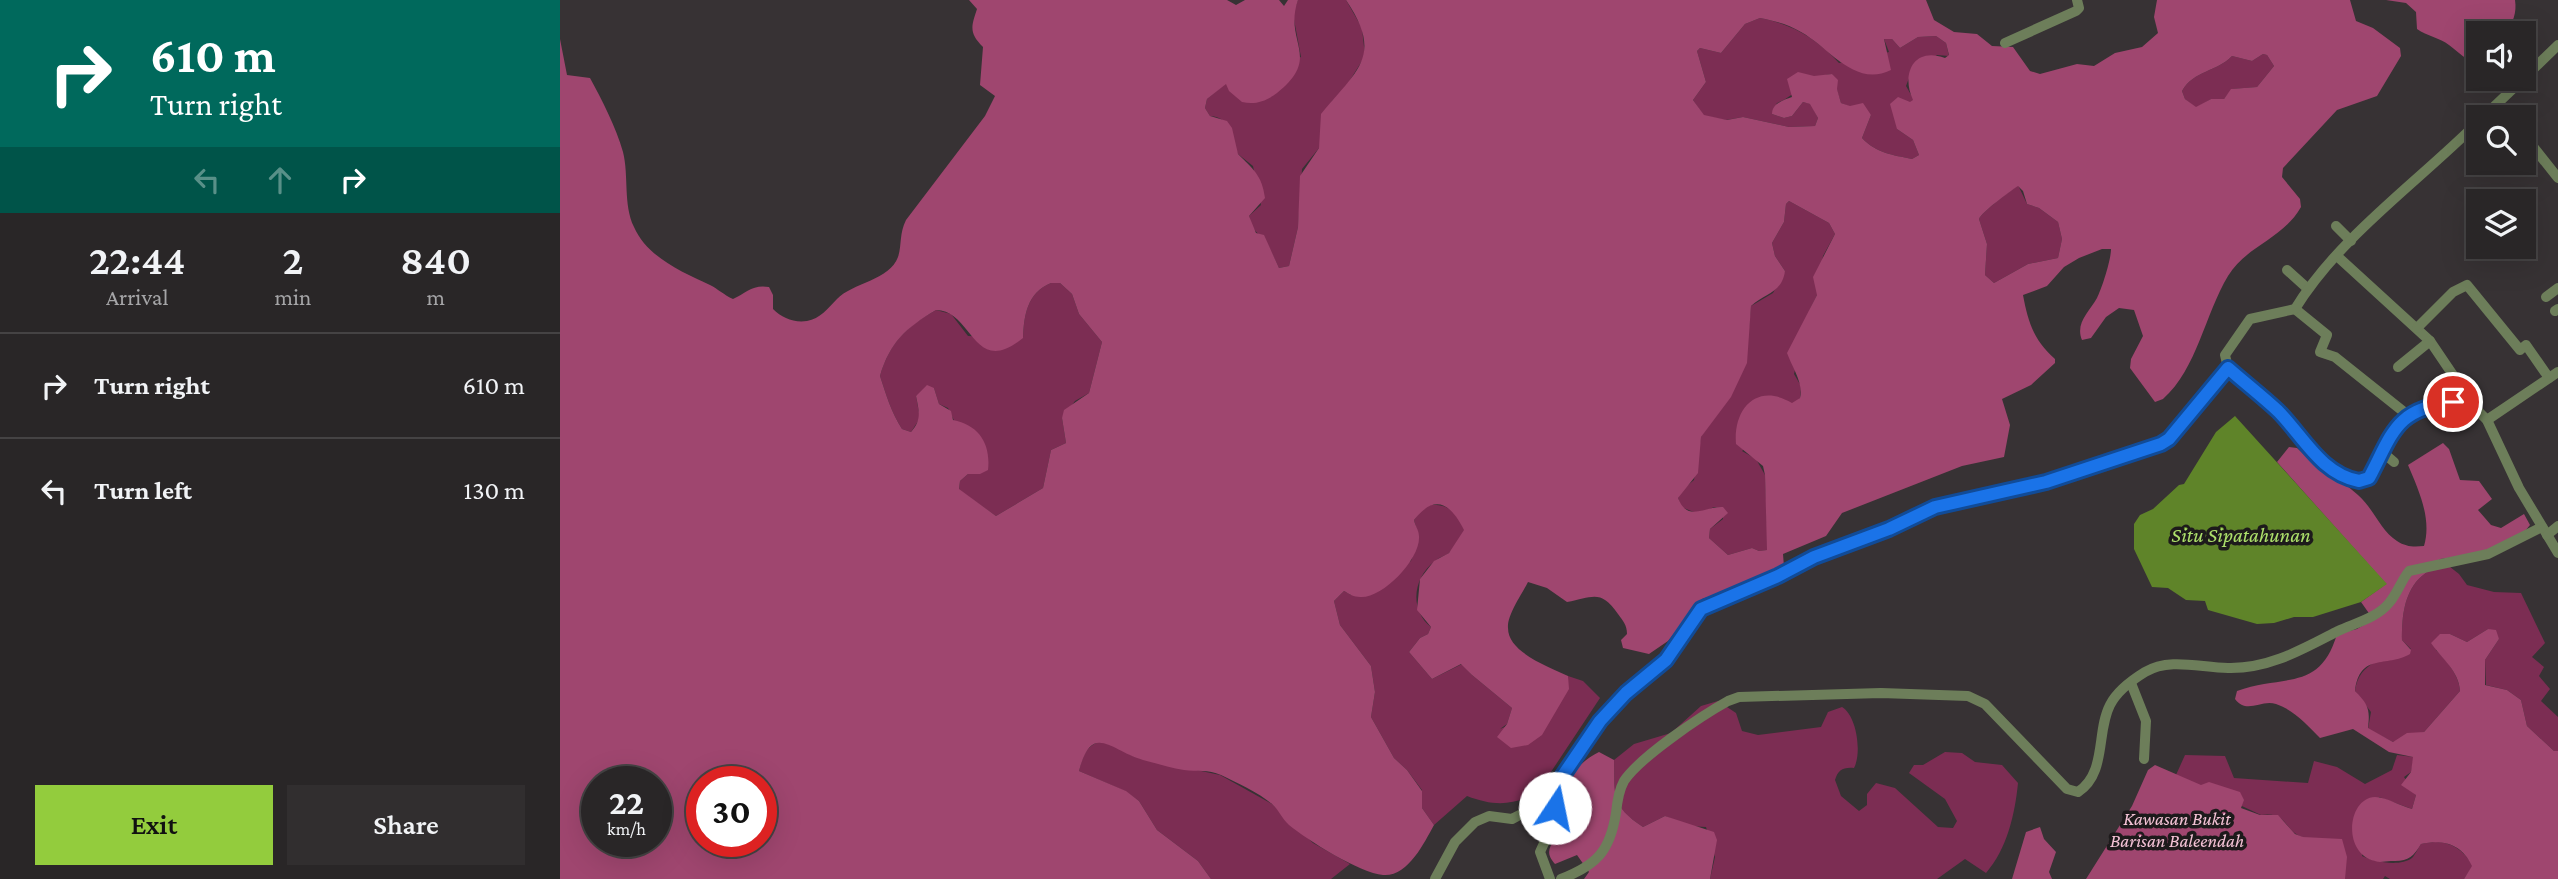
<!DOCTYPE html>
<style>
body{margin:0;font-family:"Crimson Pro",serif;background:#312e2f;color:#f1f3f6;height:100vh;display:flex;flex-direction:column;font-size:26px;white-space:nowrap}
*{box-sizing:border-box;margin:0}
p{font-size:23px;color:#a5a5a7}
.icon{flex:none;width:38px;height:38px;fill:none;stroke:currentColor;stroke-width:2;stroke-linecap:round;stroke-linejoin:round}
.map{position:relative;flex:1;overflow:hidden}
.details{display:flex;flex-direction:column;background:#292627;width:560px}
.details>*{flex:none}
.top-card{background:#00695c;color:#fff;overflow:hidden}
.buttons{position:absolute;left:1906px;top:21px;display:grid;gap:14px}
.buttons a{display:grid;place-items:center;width:70px;height:70px;border-radius:0px;background:#292627;box-shadow:0 7px 28px #0002,0 0 0 2px #454344;font-size:35px}
.speed{position:absolute;left:21px;top:766px;display:flex;gap:14px;font-size:35px;font-weight:700;text-align:center}
.speed>*{display:grid;place-content:center;width:91px;height:91px;border-radius:50%;background:#292627;box-shadow:0 7px 28px #0002,0 0 0 2px #454344;line-height:1}
.speed small{font-size:18px;font-weight:400}
.speed .limit{border:10px solid #d22;background:#fff;color:#111}
.pin{position:absolute;display:grid;place-items:center;width:60px;height:60px;color:#fff;margin:-30px;border:4px solid #fff;border-radius:50%;box-shadow:0 2px 7px #0007}
.me{position:absolute;width:77px;margin:-38px;rotate:11deg;stroke-linejoin:round;filter:drop-shadow(0 0 5px #0008)}
.turn{display:flex;align-items:center;gap:24px;height:147px;padding:0 35px;font-size:32px}
.turn .icon{width:91px;height:91px;stroke-width:2.5}
.turn b{display:block;font-size:49px;line-height:60px}
.lanes{display:flex;align-items:center;height:66px;padding:0 35px;background:#0003;justify-content:center;gap:35px;direction:ltr}
.lanes .off{opacity:.35}
.eta{display:flex;justify-content:space-evenly;align-items:center;height:119px;text-align:center}
.eta b{font-size:42px;font-weight:600;line-height:49px}
.primary-button{display:flex;gap:14px;margin-top:auto;padding:14px 35px}
.primary-button a{flex:1;height:80px;border-radius:0px;background:#93cc3d;color:#111;font-size:28px;font-weight:600;line-height:80px;text-align:center}
.primary-button a+a{background:#312e2f;color:#f1f3f6}
ul{padding:0;list-style:none}
li{display:flex;align-items:center;gap:21px;height:105px;padding:0 35px;border-top:2px solid #454344}
li div{flex:1}
li b{display:block;font-size:26px}
li em{font-style:normal}
main{display:flex;flex:1;min-height:0}
.map>svg:first-child{display:block}
.green{fill:#7c2d53}
.forest{fill:#9f466f;fill-rule:evenodd}
.water{fill:#5f8429}
.lines{fill:none;stroke-linecap:round;stroke-linejoin:round}
.minor{stroke:#6d7e5a;stroke-width:10}
.route-casing{stroke:#114b97;stroke-width:18}
.route{stroke:#1a73e8;stroke-width:12}
.labels{text-anchor:middle;stroke-width:7;stroke-linejoin:round;paint-order:stroke}
.park-label{font-size:19px;font-style:italic;fill:#f5c3d6;stroke:#1d1a1b}
.water-label{font-size:21px;font-style:italic;fill:#ade06b;stroke:#1d1a1b}
</style>
<main>
<section class="details">
<div class="top-card">
<div class="turn"><svg class="icon" aria-label="right" viewBox="0 0 24 24"><path d="M7 20v-9h11M14 6l5 5-5 5"/></svg><div><b>610 m</b>Turn right</div></div>
<div class="lanes"><svg class="icon off" aria-label="left" viewBox="0 0 24 24"><path d="M17 20v-9H6M10 6l-5 5 5 5"/></svg><svg class="icon off" aria-label="ahead" viewBox="0 0 24 24"><path d="M12 20V5M6 11l6-6 6 6"/></svg><svg class="icon" aria-label="right" viewBox="0 0 24 24"><path d="M7 20v-9h11M14 6l5 5-5 5"/></svg></div>
</div>
<div class="eta">
<div><b>22:44</b><p>Arrival</p></div>
<div><b>2</b><p>min</p></div>
<div><b>840</b><p>m</p></div>
</div>
<ul>
<li><svg class="icon" aria-label="right" viewBox="0 0 24 24"><path d="M7 20v-9h11M14 6l5 5-5 5"/></svg><div><b>Turn right</b></div><em>610 m</em></li>
<li><svg class="icon" aria-label="left" viewBox="0 0 24 24"><path d="M17 20v-9H6M10 6l-5 5 5 5"/></svg><div><b>Turn left</b></div><em>130 m</em></li>
</ul>
<div class="primary-button"><a>Exit</a><a>Share</a></div>
</section>
<div class="map">
<svg width="1998" height="879" viewBox="0 0 1998 879">
<rect width="100%" height="100%" fill="#373234"/>
<g class="green">
<path d="M 738,0 L 786,0 L 802,28 L 805,56 L 782,93 L 772,101 L 759,148 L 742,169 L 738,227 L 729,266 L 719,268 L 708,245 L 691,226 L 689,216 L 701,205 L 693,166 L 678,154 C 669,138 674,118 650,116 L 645,108 L 647,99 L 666,83 L 741,57 L 733,14 Z"/>
<path d="M 1200,18 C 1232,24 1257,39 1279,63 L 1329,52 L 1324,39 L 1332,39 L 1340,48 L 1358,37 L 1376,36 L 1386,43 L 1389,56 L 1377,55 L 1349,78 L 1346,86 L 1354,100 L 1337,129 L 1353,140 L 1359,155 L 1352,159 C 1333,155 1316,153 1302,138 L 1311,115 L 1281,103 L 1272,74 C 1243,78 1241,93 1217,103 L 1212,114 L 1224,118 L 1232,116 L 1243,102 L 1251,104 L 1258,118 L 1255,126 L 1229,127 L 1183,117 L 1166,120 L 1144,116 L 1133,100 L 1146,82 L 1137,51 L 1140,48 L 1161,53 L 1185,24 Z"/>
<path d="M 1703,54 L 1707,55 L 1714,66 L 1697,87 L 1672,89 L 1664,99 L 1651,99 L 1636,108 L 1625,99 L 1622,91 C 1634,70 1657,72 1672,56 L 1692,61 Z"/>
<path d="M 1458,185 L 1467,204 L 1479,208 L 1498,222 L 1502,239 L 1498,258 L 1468,264 L 1434,283 L 1425,275 L 1427,244 L 1419,219 C 1422,212 1449,192 1458,185 Z"/>
<path d="M 1229,201 L 1269,223 L 1275,234 L 1263,256 L 1257,295 L 1250,309 L 1234,374 L 1241,386 L 1240,398 L 1182,451 L 1196,459 L 1205,475 L 1208,550 L 1199,551 L 1192,548 L 1168,555 L 1149,538 L 1150,529 L 1163,519 L 1163,507 L 1154,507 L 1139,514 L 1121,507 L 1118,498 L 1121,491 L 1134,480 L 1141,437 L 1189,327 L 1191,306 L 1213,293 L 1225,271 L 1215,256 L 1212,243 L 1224,222 L 1226,204 Z"/>
<path d="M 491,283 L 500,283 L 512,294 L 519,314 L 542,342 L 529,393 L 515,401 L 502,418 L 506,443 L 491,450 L 483,488 L 436,516 L 399,490 L 400,481 L 408,474 L 420,474 L 388,408 L 379,404 L 374,388 L 356,396 L 360,418 L 351,432 L 342,429 C 331,412 326,394 320,376 C 330,342 346,327 376,310 L 391,314 L 408,336 L 463,338 C 464,315 467,293 491,283 Z"/>
<path d="M 871,505 C 891,504 896,514 905,530 C 900,537 895,547 889,553 C 885,556 879,557 875,561 C 853,577 849,610 871,627 L 868,634 L 860,638 L 849,652 L 872,679 L 902,664 L 912,675 L 952,708 L 947,724 L 940,729 C 966,718 1010,710 1008,676 L 1023,681 L 1040,698 L 977,793 C 952,806 933,806 907,796 L 874,825 L 862,808 L 862,790 L 847,770 L 834,758 L 811,717 L 815,692 L 811,666 L 780,625 L 774,601 L 784,591 L 791,595 L 851,561 L 859,537 L 854,520 L 863,508 Z"/>
<path d="M 1880,559 L 1899,574 L 1907,585 L 1934,592 L 1961,593 L 1985,643 L 1972,657 L 1984,667 L 1979,676 L 1990,689 L 1981,701 L 1998,717 L 1998,751 L 1994,751 L 1967,726 L 1961,700 L 1947,690 L 1926,685 L 1925,660 L 1939,639 L 1928,629 L 1907,642 L 1890,634 L 1876,650 C 1887,661 1899,675 1900,691 L 1864,732 L 1833,742 L 1808,729 L 1811,712 L 1795,691 C 1799,661 1826,658 1851,649 L 1842,640 C 1842,620 1843,599 1856,582 C 1863,573 1873,570 1880,559 Z"/>
<path d="M 1158,701 L 1176,713 L 1182,731 L 1198,735 L 1261,727 L 1268,712 L 1282,707 C 1297,716 1302,753 1294,768 C 1283,767 1278,770 1275,780 L 1281,796 L 1299,811 L 1307,805 L 1307,794 L 1316,783 L 1335,788 L 1378,827 L 1393,828 L 1397,821 L 1385,799 L 1349,773 L 1354,765 L 1363,765 L 1385,752 L 1402,753 L 1415,762 L 1442,765 L 1458,783 C 1455,814 1447,849 1426,873 L 1405,859 L 1377,879 L 1150,879 L 1155,857 L 1146,827 L 1129,826 L 1105,816 L 1083,827 C 1050,805 1055,796 1054,760 L 1074,744 L 1111,733 L 1141,706 Z"/>
<path d="M 545,741 L 575,757 L 660,775 L 712,804 L 753,843 L 790,864 L 771,879 L 651,879 L 638,861 L 597,830 L 579,801 L 565,791 L 519,771 C 523,755 527,743 545,741 Z"/>
<path d="M 1625,755 L 1665,756 L 1674,778 L 1748,783 L 1754,761 L 1777,767 L 1805,784 L 1832,770 L 1837,755 L 1854,757 L 1851,772 L 1844,777 L 1856,795 L 1852,809 L 1819,797 L 1802,856 C 1814,862 1840,867 1852,858 C 1855,855 1858,848 1861,844 C 1883,838 1901,845 1913,866 L 1904,879 L 1830,879 L 1825,876 L 1823,879 L 1785,879 L 1781,840 C 1769,839 1754,840 1742,837 C 1724,831 1728,811 1701,815 L 1616,775 Z"/>
</g>
<g class="forest">
<path d="M 409,0 L 667,0 L 676,5 L 685,0 L 719,0 L 724,6 L 728,0 L 738,0 C 723,43 763,56 717,93 C 706,101 696,105 682,102 L 669,91 L 666,84 L 647,99 L 645,108 L 650,116 L 667,121 L 672,128 L 678,154 C 693,169 702,175 705,198 L 689,216 L 696,233 L 704,235 L 719,268 L 729,266 L 738,227 L 740,176 L 759,148 L 761,114 C 797,70 824,56 786,0 L 1366,0 L 1374,20 L 1394,32 L 1417,34 L 1432,46 L 1453,47 L 1470,71 L 1480,74 L 1517,64 L 1534,66 L 1555,53 L 1582,47 L 1598,33 L 1594,17 L 1597,0 L 1790,0 L 1796,21 L 1813,28 L 1840,48 L 1841,56 L 1817,96 L 1777,110 L 1723,168 L 1722,177 L 1740,199 L 1741,207 C 1723,239 1686,246 1668,276 C 1645,314 1637,369 1603,399 L 1595,402 L 1570,368 L 1571,359 L 1583,336 L 1574,310 L 1559,308 L 1546,317 L 1531,338 L 1522,340 C 1515,323 1529,312 1537,298 C 1542,288 1551,260 1551,249 L 1542,249 L 1519,258 L 1504,267 L 1487,286 L 1463,295 C 1468,322 1474,341 1495,359 L 1495,363 L 1471,385 L 1442,399 L 1450,425 L 1444,457 L 1402,466 L 1282,513 L 1266,536 L 1223,554 L 1224,567 L 1208,577 L 1142,599 L 1108,641 L 1089,654 L 1063,648 L 1061,640 L 1067,634 C 1067,625 1063,621 1058,614 C 1041,589 1033,597 1007,602 L 987,588 L 968,582 C 962,594 947,615 948,628 C 948,653 990,667 1008,676 L 1009,689 L 982,735 L 968,745 L 951,748 L 937,737 L 947,724 L 952,708 L 912,675 L 901,664 L 872,679 L 849,652 L 860,638 L 868,634 L 871,627 L 857,610 L 860,579 L 874,561 L 889,553 L 904,530 C 891,504 875,493 854,520 C 855,525 859,531 859,536 C 861,559 822,599 800,597 C 794,597 789,594 784,591 L 774,601 L 780,625 L 811,666 L 815,692 L 811,717 L 834,758 L 847,770 L 862,791 L 862,808 L 874,825 C 864,843 848,877 823,875 C 800,873 747,840 729,825 C 722,819 719,810 712,804 C 698,792 677,783 661,775 C 648,769 637,772 624,770 C 610,768 596,763 583,760 C 551,751 532,721 519,771 L 566,791 L 579,801 L 597,830 L 638,861 L 651,879 L 0,879 L 0,39 L 7,75 L 30,78 C 42,100 56,127 63,152 C 69,176 63,204 74,227 C 87,257 122,272 150,285 C 158,289 164,295 173,299 C 186,293 193,284 209,287 L 213,295 L 213,309 C 222,318 234,323 247,321 C 260,319 268,308 277,299 C 292,283 330,280 338,257 C 342,245 339,234 346,220 L 425,116 L 435,96 L 420,85 L 423,47 C 409,33 411,27 417,9 ZM 1200,18 C 1215,21 1228,24 1241,32 C 1269,47 1294,88 1331,70 L 1324,39 L 1332,39 L 1340,48 L 1358,37 L 1376,36 L 1386,43 L 1389,55 L 1385,58 C 1353,46 1341,75 1353,100 L 1350,102 L 1338,97 L 1330,104 L 1337,129 L 1353,140 L 1359,155 L 1352,159 C 1333,155 1316,153 1302,138 L 1311,115 L 1303,103 L 1290,106 L 1281,103 L 1277,89 L 1278,80 L 1272,74 L 1254,76 L 1238,72 L 1227,79 L 1232,97 C 1224,100 1212,103 1212,114 L 1224,118 L 1232,116 L 1243,102 L 1250,104 L 1258,118 L 1255,126 L 1229,127 L 1183,117 L 1167,120 L 1144,115 L 1133,100 L 1146,82 L 1137,51 L 1140,48 L 1161,53 L 1185,24 ZM 1703,54 L 1707,55 L 1714,66 L 1697,87 L 1671,89 L 1664,99 L 1651,99 L 1636,107 L 1625,99 L 1622,91 C 1634,70 1657,72 1672,56 L 1692,61 ZM 1458,186 L 1463,191 L 1467,204 L 1479,208 L 1498,222 L 1502,239 L 1498,258 L 1468,264 L 1434,283 L 1425,275 L 1427,244 L 1419,219 C 1422,212 1449,192 1458,186 ZM 1229,201 L 1269,223 L 1275,234 L 1253,277 L 1257,295 L 1227,353 C 1232,367 1244,384 1240,398 L 1232,403 C 1197,382 1173,409 1176,444 L 1203,466 L 1205,475 L 1207,550 L 1199,551 L 1192,548 L 1168,555 L 1149,538 L 1150,529 L 1168,513 L 1163,507 C 1144,506 1128,523 1118,498 L 1138,473 L 1141,437 L 1171,397 L 1187,363 L 1191,306 C 1205,293 1222,293 1225,271 L 1215,256 L 1212,243 L 1224,222 L 1226,204 ZM 491,283 L 500,283 L 512,294 L 519,314 L 542,342 L 529,393 L 504,410 L 502,418 L 506,443 L 491,450 L 483,488 L 436,516 L 399,489 L 400,481 L 408,474 L 420,474 L 428,470 C 431,444 419,425 393,420 L 391,411 L 379,404 L 374,388 L 367,385 L 356,396 C 359,411 362,420 351,432 L 342,429 C 331,412 326,394 320,376 C 330,342 346,328 376,310 C 413,310 413,379 463,338 C 464,315 467,293 491,283 ZM 37,782 L 96,782 L 96,842 L 37,842 ZM 142,782 L 201,782 L 201,842 L 142,842 Z"/>
<path d="M 1826,0 L 1955,0 C 1957,13 1953,23 1945,33 L 1918,33 L 1918,64 C 1904,59 1900,53 1889,45 C 1880,38 1867,36 1857,29 L 1856,12 L 1846,3 Z"/>
<path d="M 1883,443 L 1889,449 L 1900,480 L 1919,481 L 1932,499 L 1918,510 L 1931,525 L 1941,528 L 1964,514 L 1970,525 C 1953,548 1906,556 1880,559 C 1873,570 1863,573 1856,582 C 1843,599 1842,620 1842,640 L 1851,650 L 1850,654 C 1826,668 1800,652 1795,691 C 1809,705 1810,710 1808,728 L 1833,742 L 1847,733 L 1864,732 L 1900,691 C 1899,671 1882,659 1871,643 L 1880,634 L 1890,634 L 1907,642 L 1928,629 L 1936,630 L 1939,639 L 1925,660 L 1925,685 L 1947,690 L 1961,700 L 1967,726 L 1994,751 L 1998,751 L 1998,879 L 1904,879 L 1912,866 C 1902,844 1883,839 1861,844 C 1853,857 1848,862 1831,861 C 1825,861 1820,863 1815,861 C 1782,854 1787,798 1815,797 C 1827,797 1840,806 1852,809 L 1856,795 L 1841,785 L 1851,772 L 1853,757 L 1829,752 L 1793,729 L 1760,738 C 1747,725 1734,710 1716,704 C 1701,699 1687,715 1675,699 L 1677,691 C 1724,674 1760,692 1777,634 L 1797,629 L 1813,619 L 1801,602 L 1826,584 L 1717,462 L 1729,447 L 1737,448 C 1755,466 1779,478 1798,495 C 1814,509 1820,530 1837,541 C 1846,547 1854,547 1864,546 C 1872,519 1859,491 1848,465 Z"/>
<path d="M 1039,752 L 1054,760 C 1055,795 1050,805 1083,827 L 1105,816 L 1154,832 L 1157,840 L 1150,879 L 1024,879 L 1029,872 L 1017,855 L 995,864 C 980,848 998,841 1002,826 C 1004,817 999,807 1001,798 C 1005,778 1021,761 1039,752 Z"/>
<path d="M 1595,765 L 1641,785 L 1649,782 L 1680,792 L 1684,800 L 1681,808 L 1700,815 L 1718,815 L 1735,834 L 1743,837 L 1782,839 L 1787,857 L 1785,879 L 1526,879 L 1572,806 L 1588,770 Z"/>
<path d="M 1480,827 L 1484,839 L 1496,852 L 1489,872 L 1492,879 L 1452,879 L 1466,832 Z"/>
</g>
<path class="water" d="M 1675,416 L 1827,584 L 1801,602 L 1753,617 L 1734,617 L 1714,623 L 1697,624 L 1648,610 L 1645,601 L 1626,600 L 1608,588 L 1592,587 L 1574,549 L 1574,524 L 1580,515 L 1593,509 L 1619,485 L 1624,484 L 1656,432 Z"/>
<g class="lines">
<g class="minor">
<path d="M 1445,43 L 1516,11 L 1519,8 L 1517,0"/>
<path d="M 1964,78 L 1998,45"/>
<path d="M 1923,117 L 1963,79"/>
<path d="M 1971,144 L 1998,178"/>
<path d="M 1776,226 L 1791,241"/>
<path d="M 1777,256 L 1870,341 L 1916,409 L 1927,420 L 1959,488 L 1998,553"/>
<path d="M 1727,270 L 1747,288"/>
<path d="M 1986,297 L 1998,288"/>
<path d="M 1735,309 L 1767,335 L 1760,352 L 1775,357 L 1849,416"/>
<path d="M 1995,311 L 1998,309"/>
<path d="M 1857,328 L 1893,292 L 1907,285 L 1960,350 L 1966,345 L 1989,378"/>
<path d="M 1838,367 L 1870,341"/>
<path d="M 1916,409 C 1890,398 1851,403 1833,429 C 1823,444 1818,462 1809,478 L 1799,481 L 1765,463 L 1746,447 L 1720,413 L 1668,368 L 1665,355 L 1690,319 L 1735,309 C 1779,237 1858,182 1918,122"/>
<path d="M 1927,420 L 1998,372"/>
<path d="M 1821,451 L 1834,462"/>
<path d="M 1987,535 L 1998,526"/>
<path d="M 1571,683 L 1586,721 L 1584,759"/>
<path d="M 875,879 L 895,842 L 915,822 L 929,816 L 952,819 L 984,802 L 1040,721 L 1065,693 L 1106,660 L 1141,609 L 1218,576 L 1254,557 L 1330,529 L 1361,512 L 1389,502 L 1486,482 L 1601,444 L 1609,439 L 1668,368"/>
<path d="M 990,879 L 980,852 L 996,817 L 991,794"/>
<path d="M 1001,879 C 1037,865 1050,851 1056,813 C 1057,803 1059,790 1064,781 C 1080,757 1141,716 1168,701 L 1179,697 L 1321,693 L 1408,696 L 1425,704 L 1507,789 L 1518,792 C 1547,773 1536,732 1550,705 C 1557,691 1572,680 1585,672 C 1610,657 1641,668 1668,668 C 1709,669 1743,649 1778,631 C 1795,623 1817,618 1829,603 C 1837,594 1841,581 1849,571 L 1928,554 L 1982,527"/>
</g>
</g>
<g class="lines">
<defs>
<path id="route" d="M 995,808 L 991,793 L 1040,721 L 1066,693 L 1106,660 L 1141,609 L 1218,576 L 1254,557 L 1329,529 L 1375,507 L 1486,482 L 1601,444 L 1609,439 L 1668,368 C 1685,383 1702,396 1718,411 C 1743,436 1761,474 1799,481 L 1809,478 C 1833,433 1835,409 1893,402"/>
</defs>
<use href="#route" class="route-casing"/>
<use href="#route" class="route"/>
</g>
<g class="labels">
<g class="park-label">
<text x="1617" y="825">Kawasan Bukit<tspan x="1617" dy="22">Barisan Baleendah</tspan></text>
</g>
<g class="water-label">
<text x="1681" y="542">Situ Sipatahunan</text>
</g>
</g>
</svg>
<div class="buttons">
<a><svg class="icon" aria-label="sound" viewBox="0 0 24 24"><path d="M4 9h4l5-4v14l-5-4H4zM17 9q2 3 0 6"/></svg></a>
<a><svg class="icon" aria-label="search" viewBox="0 0 24 24"><circle cx="10" cy="10" r="6"/><path d="M15 15l6 6"/></svg></a>
<a><svg class="icon" aria-label="layers" viewBox="0 0 24 24"><path d="M12 4l9 5-9 5-9-5zM3 14l9 5 9-5"/></svg></a>
</div>
<div class="speed"><div>22<small>km/h</small></div><div class="limit">30</div></div>
<div class="pin" style="left:1893px;top:402px;background:#d93025"><svg class="icon" aria-label="arrive" viewBox="0 0 24 24"><path d="M6 21V4h12l-3 4 3 4H6"/></svg></div>
<svg class="me" style="left:995px;top:808px" viewBox="-20 -20 40 40"><circle r="19" fill="#fff"/><path d="M0-13L10 11 0 6-10 11z" fill="#1a73e8"/></svg>
</div>
</main>
